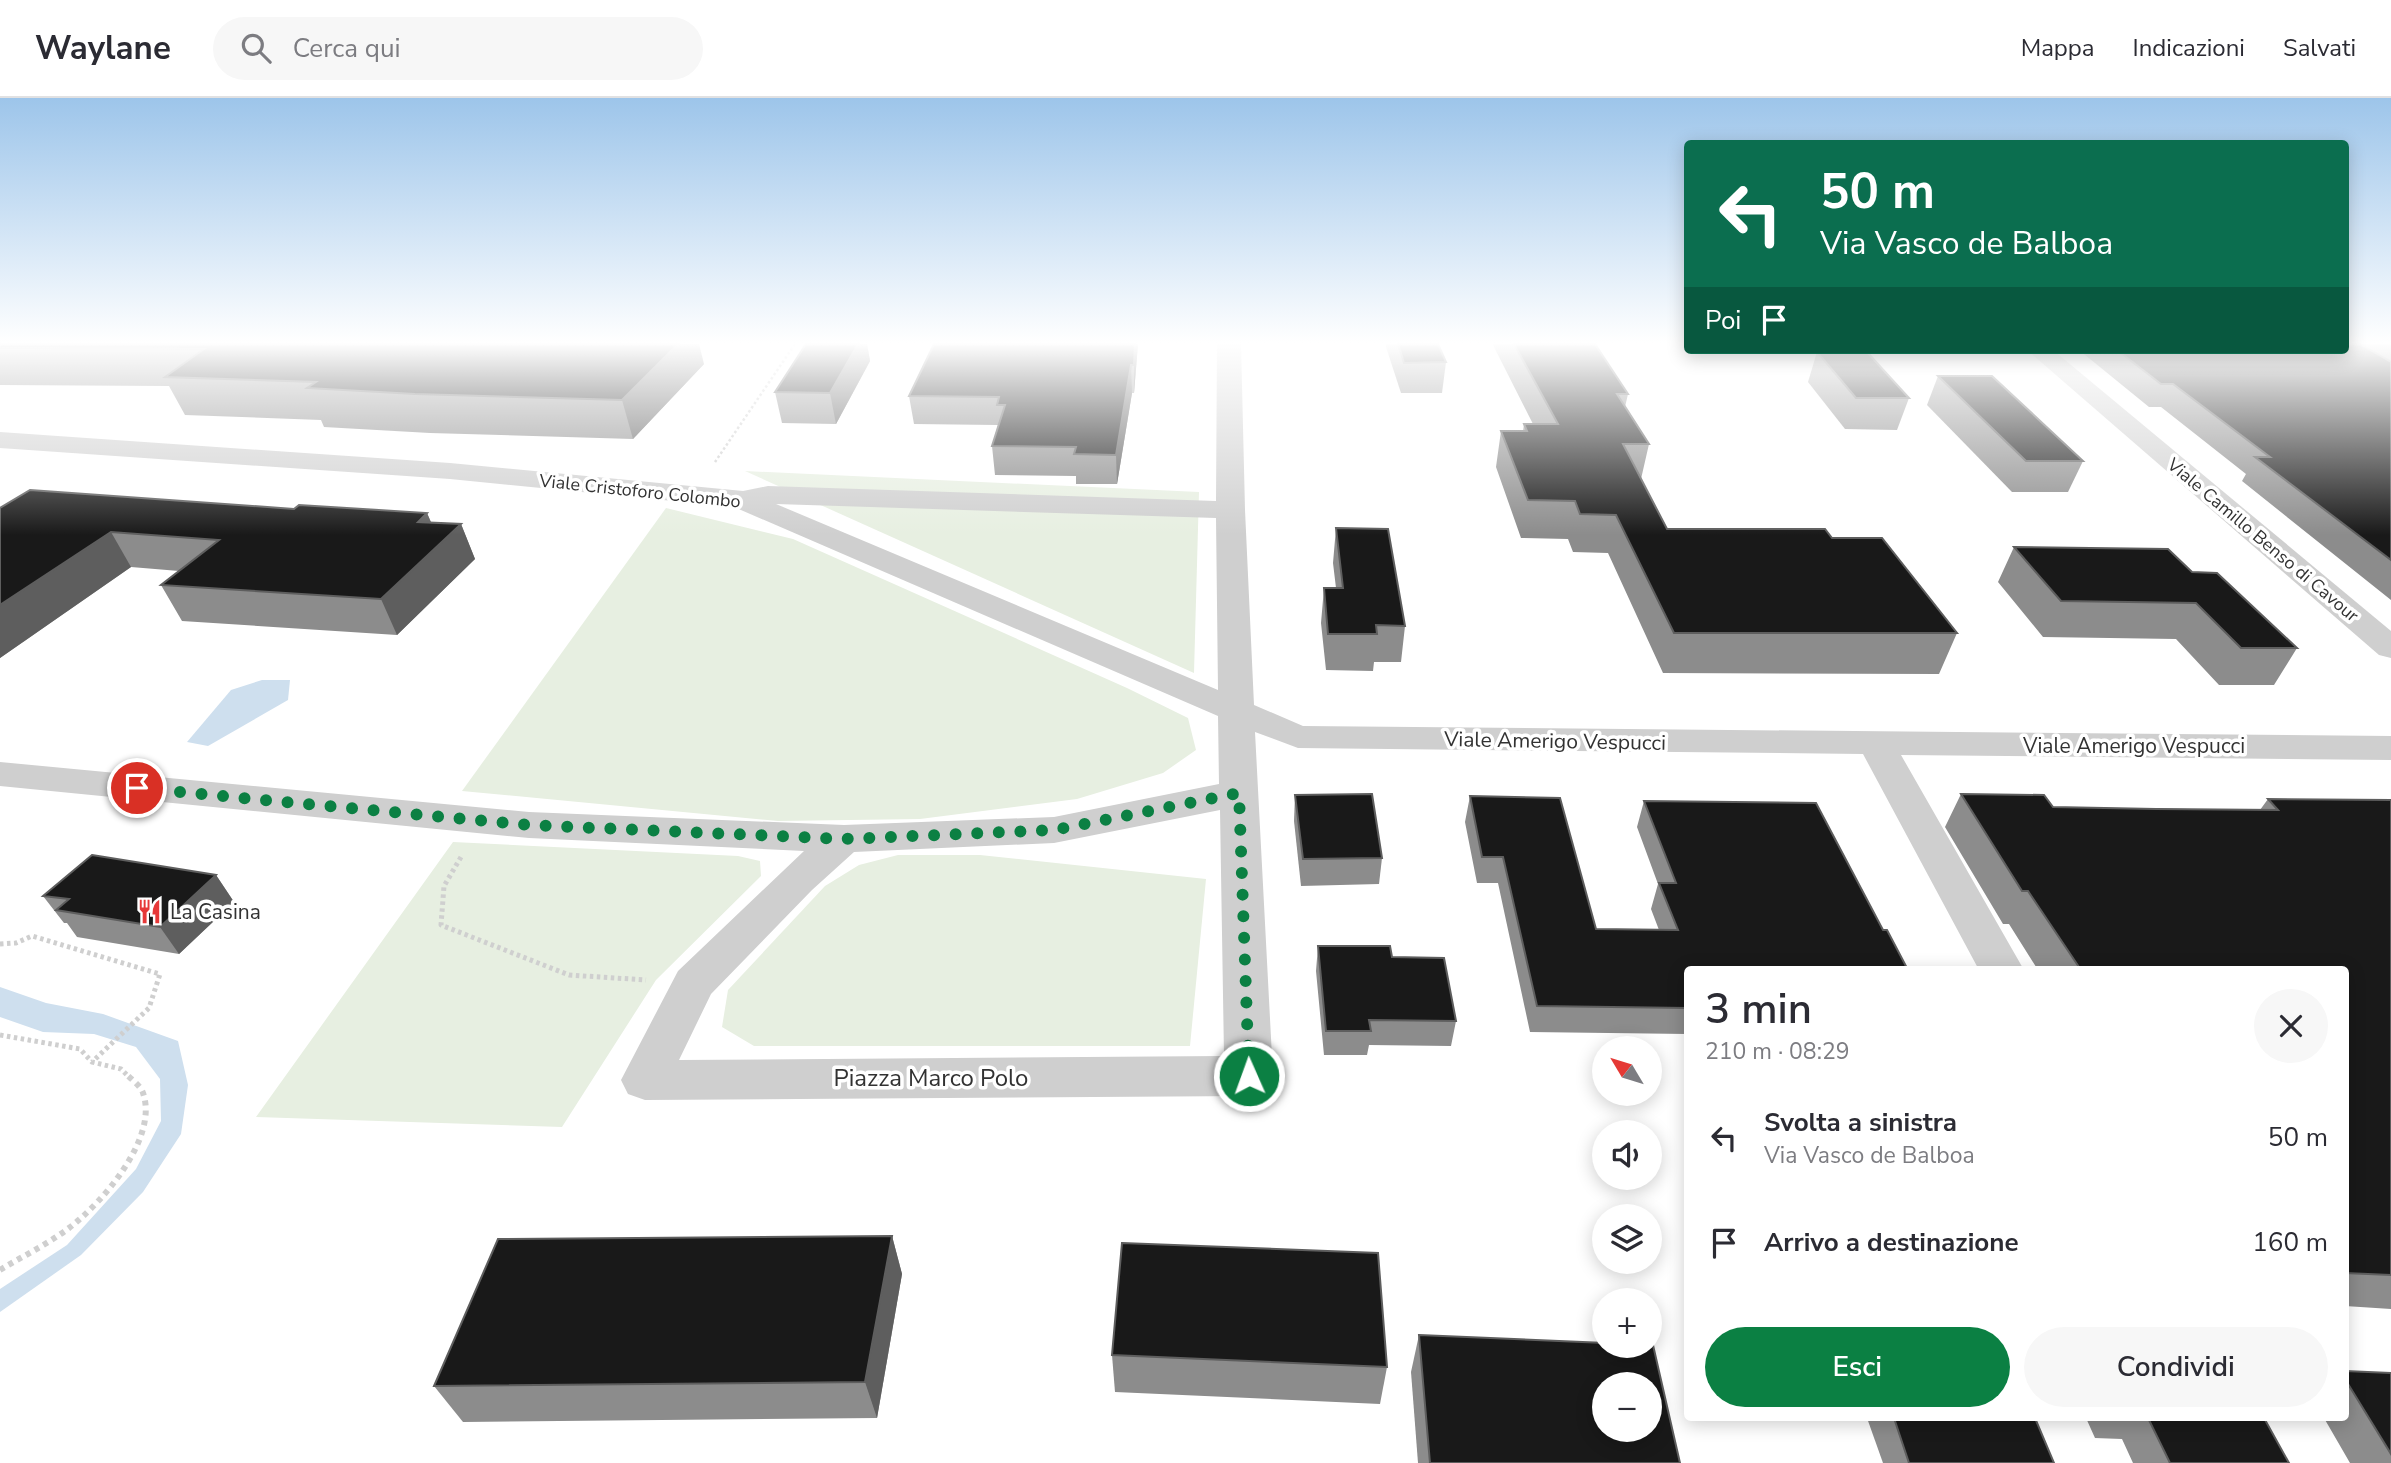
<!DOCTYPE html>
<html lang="it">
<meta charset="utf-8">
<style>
body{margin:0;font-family:"Nunito Sans",sans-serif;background:#f7f7f7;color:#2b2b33;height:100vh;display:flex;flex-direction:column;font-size:26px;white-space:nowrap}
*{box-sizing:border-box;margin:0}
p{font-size:23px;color:#7c7c81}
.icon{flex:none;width:38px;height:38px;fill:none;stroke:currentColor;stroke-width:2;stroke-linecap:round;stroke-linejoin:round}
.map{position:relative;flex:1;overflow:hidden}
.drawer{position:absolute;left:1684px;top:868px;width:665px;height:455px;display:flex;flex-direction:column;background:#fff;border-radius:7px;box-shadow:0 4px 18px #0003}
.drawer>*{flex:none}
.hud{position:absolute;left:1684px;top:42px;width:665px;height:214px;border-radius:7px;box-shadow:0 4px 18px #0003;background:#0b6e4f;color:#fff;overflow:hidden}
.needle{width:46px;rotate:308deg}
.controls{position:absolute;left:1592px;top:938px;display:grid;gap:14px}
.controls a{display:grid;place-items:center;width:70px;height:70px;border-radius:50%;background:#fff;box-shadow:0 4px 18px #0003;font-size:35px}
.pin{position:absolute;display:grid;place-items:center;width:60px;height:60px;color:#fff;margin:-30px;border:4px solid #fff;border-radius:50%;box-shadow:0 2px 7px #0007}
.me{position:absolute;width:77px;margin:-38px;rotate:358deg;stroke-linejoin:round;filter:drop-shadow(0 0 5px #0008)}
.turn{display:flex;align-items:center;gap:24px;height:147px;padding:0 21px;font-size:32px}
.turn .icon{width:91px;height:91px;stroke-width:2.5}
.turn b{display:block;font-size:49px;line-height:60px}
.then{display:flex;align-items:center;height:66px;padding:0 21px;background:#0003;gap:14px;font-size:26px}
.round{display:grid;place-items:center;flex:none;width:74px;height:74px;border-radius:37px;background:#f7f7f7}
.headline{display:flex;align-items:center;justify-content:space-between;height:119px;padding:0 21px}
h1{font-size:42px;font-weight:600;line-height:52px}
.action{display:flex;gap:14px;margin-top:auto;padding:14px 21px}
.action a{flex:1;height:80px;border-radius:42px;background:#0b8043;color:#fff;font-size:28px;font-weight:600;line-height:80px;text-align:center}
.action a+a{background:#f7f7f7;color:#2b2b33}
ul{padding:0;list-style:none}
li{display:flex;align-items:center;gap:21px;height:105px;padding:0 21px}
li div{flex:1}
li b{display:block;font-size:26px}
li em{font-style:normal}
header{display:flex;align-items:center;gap:42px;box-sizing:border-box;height:98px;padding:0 35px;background:#fff;border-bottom:2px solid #e1e1e2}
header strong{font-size:33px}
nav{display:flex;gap:38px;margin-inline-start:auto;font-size:24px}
.search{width:490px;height:63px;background:#f7f7f7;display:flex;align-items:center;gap:18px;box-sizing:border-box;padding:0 24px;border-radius:38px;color:#7c7c81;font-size:26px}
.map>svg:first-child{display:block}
.green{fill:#e7efe1}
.water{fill:#cedfee}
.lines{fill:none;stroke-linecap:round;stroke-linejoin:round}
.path-far2{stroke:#cfcfcf;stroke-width:2.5;stroke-dasharray:2.5 2.5;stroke-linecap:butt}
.path-far1{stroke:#cfcfcf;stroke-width:5;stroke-dasharray:3.5 3.5;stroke-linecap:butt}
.path{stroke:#cfcfcf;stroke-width:6;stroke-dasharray:5 5;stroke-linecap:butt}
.street{fill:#cfcfcf;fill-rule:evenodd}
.wall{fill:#8c8c8c}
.shaded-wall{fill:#5e5e5e}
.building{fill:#191919;stroke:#5e5e5e;stroke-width:2;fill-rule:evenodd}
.route{stroke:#0b8043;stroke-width:12;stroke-dasharray:0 21.6}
.labels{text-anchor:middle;stroke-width:7;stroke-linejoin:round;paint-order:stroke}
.far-street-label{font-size:18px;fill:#323232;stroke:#fff}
.street-label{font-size:21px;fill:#323232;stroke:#fff}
.poi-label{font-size:21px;fill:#323232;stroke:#fff;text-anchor:start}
.near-street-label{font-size:24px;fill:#323232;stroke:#fff}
</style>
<header>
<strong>Waylane</strong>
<div class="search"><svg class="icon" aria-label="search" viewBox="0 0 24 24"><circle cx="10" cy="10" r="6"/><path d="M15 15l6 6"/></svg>Cerca qui</div>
<nav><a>Mappa</a><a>Indicazioni</a><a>Salvati</a></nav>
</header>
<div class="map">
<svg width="2391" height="1365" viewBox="0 0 2391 1365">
<rect width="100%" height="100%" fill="#fff"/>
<g class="green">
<path d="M 745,373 L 1199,394 L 1194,575 Z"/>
<path d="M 666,410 L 793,441 L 1127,590 L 1188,620 L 1196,652 L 1163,675 L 1077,701 L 920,721 L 778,723 L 462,693 Z"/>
<path d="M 453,744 L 738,758 L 760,763 L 761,778 L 656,882 L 562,1029 L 256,1019 Z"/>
<path d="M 898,757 L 980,757 L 1206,781 L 1190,948 L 754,948 L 722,929 L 728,892 L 825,788 L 859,767 Z"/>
</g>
<g class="water">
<path d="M 262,582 L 290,582 L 288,602 L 208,648 L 187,644 L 231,592 Z"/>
<path d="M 0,889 L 46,905 L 103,916 L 178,943 L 188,987 L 181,1036 L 143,1094 L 81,1157 L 0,1214 L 0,1191 L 67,1147 L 136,1071 L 161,1023 L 160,981 L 136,949 L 94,936 L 43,934 L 0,919 Z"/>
</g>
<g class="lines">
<path class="path-far2" d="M 715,364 L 795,246"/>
<g class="path-far1">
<path d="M 461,759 L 444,788 L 441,827 L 569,877 L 646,882"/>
<path d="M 0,846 L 16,845 L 32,838 L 160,876 L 149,910 L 92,964"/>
<path d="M 0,937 L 80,951 L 92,964 L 121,971 L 127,977"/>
</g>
<path class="path" d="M 0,1172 C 23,1158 48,1146 69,1130 C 102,1105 159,1040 143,995 C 141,988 131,981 126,976"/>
<g class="street">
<path d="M 1217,246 L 1241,246 L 1245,412 L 1254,607 L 1303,628 L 2391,638 L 2391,662 L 1901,657 L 2024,872 L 1979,872 L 1863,656 L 1298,650 L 1255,634 L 1273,978 L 1266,992 L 1249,998 L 645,1002 L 628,996 L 621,982 L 678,873 L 804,753 L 529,740 L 0,688 L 0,664 L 529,714 L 844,727 L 1054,719 L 1219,686 L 1218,618 L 734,409 L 450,381 L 0,350 L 0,334 L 450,365 L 743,393 L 768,388 L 1216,403 ZM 776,406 L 1216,420 L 1218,592 ZM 1220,712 L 1224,958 L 679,962 L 711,896 L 812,792 L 854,754 L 1054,745 Z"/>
<path d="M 2027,252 L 2053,252 L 2391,533 L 2391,560 L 2379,557 Z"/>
</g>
</g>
<g class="wall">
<path d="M 0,246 L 704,266 L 633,341 L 430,335 L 324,329 L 321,322 L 185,317 L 169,288 L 0,287 Z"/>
<path d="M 806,246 L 867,246 L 870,263 L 836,326 L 782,325 L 775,294 Z"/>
<path d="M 934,246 L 1138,246 L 1134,295 L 1132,295 L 1117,386 L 1076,386 L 1076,378 L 995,377 L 992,348 L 998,327 L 914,326 L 909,298 Z"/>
<path d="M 1386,246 L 1438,246 L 1446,264 L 1442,295 L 1401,295 L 1386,249 Z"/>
<path d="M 1493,246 L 1595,246 L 1628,296 L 1625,309 L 1649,346 L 1641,381 L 1667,431 L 1832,440 L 1957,535 L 1939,576 L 1663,575 L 1608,455 L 1573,454 L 1568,441 L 1521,440 L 1496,369 L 1501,333 L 1523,333 L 1524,326 L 1533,326 L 1493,247 Z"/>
<path d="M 2345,246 L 2391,246 L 2391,502 L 2242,383 L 2246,376 L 2161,309 L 2149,309 L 2079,252 L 2345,252 Z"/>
<path d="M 1817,254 L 1909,300 L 1897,332 L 1845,331 L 1808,284 Z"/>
<path d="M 1938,278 L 2083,363 L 2068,394 L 2012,394 L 1927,307 Z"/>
<path d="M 0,410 L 427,415 L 431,424 L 461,426 L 475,461 L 397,537 L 182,523 L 161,487 L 179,473 L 131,469 L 0,560 Z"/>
<path d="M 1336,430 L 1405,528 L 1401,564 L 1374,564 L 1373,573 L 1326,572 L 1321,525 L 1324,490 L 1336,490 L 1333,465 Z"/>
<path d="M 2014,449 L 2192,474 L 2297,550 L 2274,587 L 2219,587 L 2176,541 L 2043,539 L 1998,484 Z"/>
<path d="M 1961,696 L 2053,709 L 2260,712 L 2268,701 L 2391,702 L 2391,1211 L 2345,1208 L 2345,872 L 2038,872 L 2009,826 L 2003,826 L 1945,729 Z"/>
<path d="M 1295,697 L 1382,760 L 1379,786 L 1301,788 L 1294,723 Z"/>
<path d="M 1470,698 L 1596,831 L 1659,832 L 1651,811 L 1658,786 L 1637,729 L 1644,703 L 1816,705 L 1687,872 L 1687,936 L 1530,934 L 1498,785 L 1477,785 L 1465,724 Z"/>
<path d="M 216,777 L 234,804 L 179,856 L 77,839 L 67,825 L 64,825 L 43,798 Z"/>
<path d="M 1318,848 L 1392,859 L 1456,923 L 1451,948 L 1369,947 L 1367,957 L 1324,957 L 1316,873 Z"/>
<path d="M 892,1138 L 902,1176 L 877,1320 L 463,1324 L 434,1288 Z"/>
<path d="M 1419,1237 L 1680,1365 L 1418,1365 L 1411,1274 Z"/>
<path d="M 1112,1257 L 1387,1269 L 1380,1306 L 1115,1294 Z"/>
<path d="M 2345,1273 L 2391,1275 L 2391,1365 L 2350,1365 L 2324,1320 L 2345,1320 Z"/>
<path d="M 1867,1320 L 2035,1320 L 2054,1365 L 1883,1365 Z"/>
<path d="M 2086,1320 L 2264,1320 L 2289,1365 L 2133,1365 L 2122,1341 L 2095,1340 Z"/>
</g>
<g class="shaded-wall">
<path d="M 678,246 L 699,246 L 704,266 L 633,341 L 622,302 Z"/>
<path d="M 858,246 L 867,246 L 870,263 L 836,326 L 830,295 Z"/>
<path d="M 1135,246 L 1138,246 L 1134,295 L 1134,267 Z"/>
<path d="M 1131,267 L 1132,295 L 1117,386 L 1116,357 Z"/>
<path d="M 427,415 L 440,446 L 461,426 L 475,461 L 397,537 L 381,501 L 418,424 Z"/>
<path d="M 111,434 L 131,469 L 0,560 L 0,507 Z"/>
<path d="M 216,777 L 234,804 L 179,856 L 160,829 Z"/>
<path d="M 892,1138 L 902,1176 L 877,1320 L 865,1284 Z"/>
</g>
<g class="building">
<path d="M 0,246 L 678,246 L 622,302 L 415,296 L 307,290 L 316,284 L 165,279 L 204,251 L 0,250 Z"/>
<path d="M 806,246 L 858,246 L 830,295 L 775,294 Z"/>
<path d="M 934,246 L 1135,246 L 1134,267 L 1131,267 L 1116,357 L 1074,356 L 1076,349 L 992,348 L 1005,307 L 997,307 L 999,299 L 909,298 Z"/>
<path d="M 1398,246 L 1438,246 L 1446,264 L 1404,265 Z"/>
<path d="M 1514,246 L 1595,246 L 1628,296 L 1617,296 L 1649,346 L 1623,346 L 1667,431 L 1825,431 L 1832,440 L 1882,440 L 1957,535 L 1674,535 L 1616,417 L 1580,416 L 1575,403 L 1528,402 L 1501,333 L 1527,333 L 1524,326 L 1558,326 Z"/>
<path d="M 2345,246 L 2360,246 L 2391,264 L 2391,462 L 2255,359 L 2270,359 L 2173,286 L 2161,286 L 2117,252 L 2345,252 Z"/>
<path d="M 1817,254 L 1867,254 L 1909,300 L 1856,300 Z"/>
<path d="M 1938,278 L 1992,278 L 2083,363 L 2026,363 Z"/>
<path d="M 30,392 L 294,411 L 299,407 L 427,415 L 418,424 L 461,426 L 381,501 L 161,487 L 219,442 L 111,434 L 0,507 L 0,410 Z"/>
<path d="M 1336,430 L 1388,431 L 1405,528 L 1376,527 L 1377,536 L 1328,536 L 1324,490 L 1343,490 Z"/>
<path d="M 2014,449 L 2168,451 L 2192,474 L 2217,475 L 2297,550 L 2241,550 L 2196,505 L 2061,503 Z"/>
<path d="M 1372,696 L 1382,760 L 1303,761 L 1295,697 Z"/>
<path d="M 1961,696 L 2044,697 L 2053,709 L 2156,711 L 2278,712 L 2268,701 L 2391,702 L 2391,1177 L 2345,1175 L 2345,872 L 2081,872 L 2028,793 L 2022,793 Z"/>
<path d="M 1470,698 L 1560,700 L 1596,831 L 1678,832 L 1659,785 L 1676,785 L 1644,703 L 1816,705 L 1883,832 L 1887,832 L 1908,872 L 1687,872 L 1687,910 L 1537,908 L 1503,759 L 1482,759 Z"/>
<path d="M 92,757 L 216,777 L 160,829 L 56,812 L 69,801 L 43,798 Z"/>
<path d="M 1318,848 L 1390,848 L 1392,859 L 1444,860 L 1456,923 L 1369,922 L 1371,933 L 1326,933 Z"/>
<path d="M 892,1138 L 865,1284 L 434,1288 L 498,1141 Z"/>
<path d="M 1122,1145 L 1378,1155 L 1387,1269 L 1112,1257 Z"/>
<path d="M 1419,1237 L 1605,1245 L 1605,1248 L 1650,1248 L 1650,1246 L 1653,1247 L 1680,1365 L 1430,1365 ZM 1605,1286 L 1650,1286 L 1650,1332 L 1605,1332 Z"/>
<path d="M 2345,1273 L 2391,1275 L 2391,1356 L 2345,1281 Z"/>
<path d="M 1894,1320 L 2035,1320 L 2054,1365 L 1909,1365 Z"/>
<path d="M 2148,1320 L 2264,1320 L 2289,1365 L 2170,1365 Z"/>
</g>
<linearGradient id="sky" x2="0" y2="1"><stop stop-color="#9dc5ea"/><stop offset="0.56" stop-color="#fff"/><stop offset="1" stop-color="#fff" stop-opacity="0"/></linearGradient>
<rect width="2391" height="437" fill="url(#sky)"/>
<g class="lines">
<path class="route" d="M 137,690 L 529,727 L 844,741 L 1054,732 L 1239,695 L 1249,978"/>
</g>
<defs>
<symbol id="restaurant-bare" viewBox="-9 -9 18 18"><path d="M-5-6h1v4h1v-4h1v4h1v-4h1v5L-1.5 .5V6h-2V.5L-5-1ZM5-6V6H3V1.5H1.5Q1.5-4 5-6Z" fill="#e63838" stroke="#fff" stroke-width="2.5" paint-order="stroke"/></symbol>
</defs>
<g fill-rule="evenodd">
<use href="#restaurant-bare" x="132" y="796" width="35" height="35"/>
</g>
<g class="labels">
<g class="far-street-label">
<text transform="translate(640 393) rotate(6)" y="6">Viale Cristoforo Colombo</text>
<text transform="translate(2263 442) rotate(40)" y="6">Viale Camillo Benso di Cavour</text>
</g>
<g class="street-label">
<text transform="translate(1555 643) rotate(1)" y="7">Viale Amerigo Vespucci</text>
<text x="2134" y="655">Viale Amerigo Vespucci</text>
</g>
<g class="poi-label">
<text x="170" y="821">La Casina</text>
</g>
<g class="near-street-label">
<text x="931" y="988">Piazza Marco Polo</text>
</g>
</g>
</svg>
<div class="controls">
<a><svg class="needle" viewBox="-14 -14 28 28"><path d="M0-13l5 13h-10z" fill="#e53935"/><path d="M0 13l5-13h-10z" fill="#7c7c81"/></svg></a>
<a><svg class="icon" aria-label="sound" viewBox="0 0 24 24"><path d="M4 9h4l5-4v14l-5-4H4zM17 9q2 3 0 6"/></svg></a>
<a><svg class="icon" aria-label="layers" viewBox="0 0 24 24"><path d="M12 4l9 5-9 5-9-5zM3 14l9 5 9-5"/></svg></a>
<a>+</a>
<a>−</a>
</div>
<div class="pin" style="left:137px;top:690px;background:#d93025"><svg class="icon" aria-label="arrive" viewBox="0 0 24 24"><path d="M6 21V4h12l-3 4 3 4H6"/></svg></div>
<svg class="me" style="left:1249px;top:978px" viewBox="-20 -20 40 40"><circle r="17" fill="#0b8043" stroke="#fff" stroke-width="3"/><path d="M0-11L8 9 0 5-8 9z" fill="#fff"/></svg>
<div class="hud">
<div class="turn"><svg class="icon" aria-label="left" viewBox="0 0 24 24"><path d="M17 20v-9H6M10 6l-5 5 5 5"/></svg><div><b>50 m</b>Via Vasco de Balboa</div></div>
<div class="then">Poi<svg class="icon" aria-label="arrive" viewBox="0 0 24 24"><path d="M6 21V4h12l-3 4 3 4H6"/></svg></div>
</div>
<section class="drawer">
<div class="headline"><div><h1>3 min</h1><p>210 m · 08:29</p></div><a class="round"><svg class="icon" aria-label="close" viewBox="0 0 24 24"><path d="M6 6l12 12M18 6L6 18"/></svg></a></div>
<ul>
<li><svg class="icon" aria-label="left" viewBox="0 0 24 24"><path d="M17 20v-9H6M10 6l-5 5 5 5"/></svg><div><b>Svolta a sinistra</b><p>Via Vasco de Balboa</p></div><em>50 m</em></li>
<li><svg class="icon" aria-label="arrive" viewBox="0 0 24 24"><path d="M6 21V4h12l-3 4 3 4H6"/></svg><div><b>Arrivo a destinazione</b></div><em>160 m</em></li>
</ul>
<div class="action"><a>Esci</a><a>Condividi</a></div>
</section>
</div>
